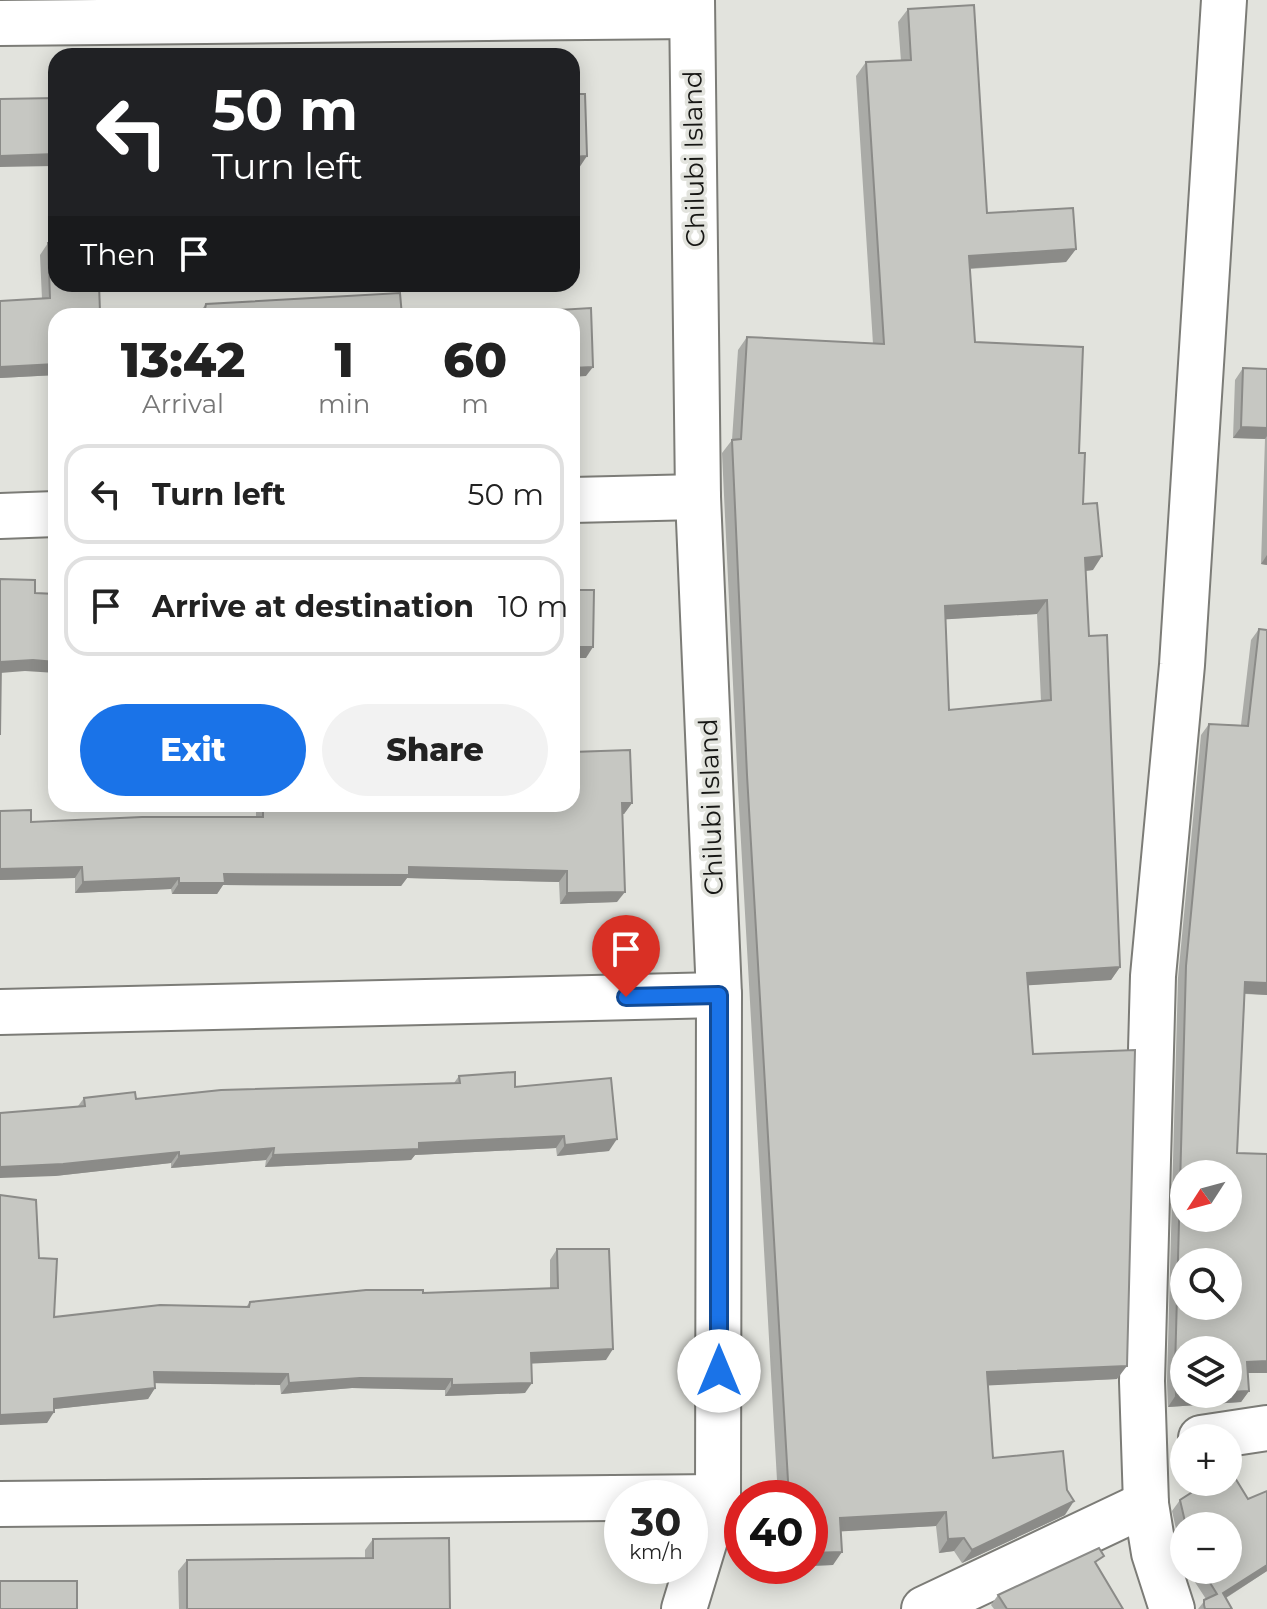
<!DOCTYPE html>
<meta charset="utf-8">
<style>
body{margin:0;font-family:Montserrat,sans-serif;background:#f2f2f2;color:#222;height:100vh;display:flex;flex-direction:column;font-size:30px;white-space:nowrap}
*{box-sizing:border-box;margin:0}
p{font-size:26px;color:#767676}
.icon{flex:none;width:44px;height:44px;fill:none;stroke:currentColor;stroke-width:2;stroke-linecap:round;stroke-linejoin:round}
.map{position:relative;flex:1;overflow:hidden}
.panel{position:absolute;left:48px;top:308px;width:532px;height:504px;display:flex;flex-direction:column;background:#fff;border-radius:24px;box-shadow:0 4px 20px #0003}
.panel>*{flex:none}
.hud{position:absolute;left:48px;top:48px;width:532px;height:244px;border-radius:24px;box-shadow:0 4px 20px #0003;background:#202124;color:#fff;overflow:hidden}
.needle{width:52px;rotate:234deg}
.buttons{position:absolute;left:1170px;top:1160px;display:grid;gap:16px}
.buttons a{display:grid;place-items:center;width:72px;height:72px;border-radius:50%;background:#fff;box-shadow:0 4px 20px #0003;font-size:40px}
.speed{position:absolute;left:604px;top:1480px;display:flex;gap:16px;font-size:40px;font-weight:700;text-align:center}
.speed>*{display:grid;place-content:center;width:104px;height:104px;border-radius:50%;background:#fff;box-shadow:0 4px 20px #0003;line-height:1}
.speed small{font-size:20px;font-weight:400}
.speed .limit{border:12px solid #d22;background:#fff;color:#111}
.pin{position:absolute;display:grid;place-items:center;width:68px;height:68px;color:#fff;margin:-82px -34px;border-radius:50% 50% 50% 0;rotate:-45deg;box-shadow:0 0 8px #0007}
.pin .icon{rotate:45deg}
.me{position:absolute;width:88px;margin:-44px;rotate:0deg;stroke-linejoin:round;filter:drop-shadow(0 0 6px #0008)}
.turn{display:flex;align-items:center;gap:28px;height:168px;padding:0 32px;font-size:36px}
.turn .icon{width:104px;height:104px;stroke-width:2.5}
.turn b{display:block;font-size:56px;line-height:68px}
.then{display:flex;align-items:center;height:76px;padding:0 32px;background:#0003;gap:16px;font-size:30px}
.eta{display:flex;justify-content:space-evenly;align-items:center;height:136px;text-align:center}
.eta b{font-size:48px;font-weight:800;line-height:56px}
.cta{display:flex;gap:16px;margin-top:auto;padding:16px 32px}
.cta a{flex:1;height:92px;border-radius:48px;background:#1a73e8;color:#fff;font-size:32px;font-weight:800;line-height:92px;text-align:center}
.cta a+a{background:#f2f2f2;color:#222}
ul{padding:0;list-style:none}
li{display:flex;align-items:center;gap:24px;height:100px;margin:0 16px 12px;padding:0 16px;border:4px solid #e0e0e0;border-radius:24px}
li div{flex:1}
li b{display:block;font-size:30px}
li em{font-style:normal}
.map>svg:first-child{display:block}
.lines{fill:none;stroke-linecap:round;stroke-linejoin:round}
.minor-casing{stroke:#7c7c77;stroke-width:48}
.minor{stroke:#fff;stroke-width:44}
.wall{fill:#aaaba7;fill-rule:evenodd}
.shaded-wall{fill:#8b8b88}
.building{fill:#c6c7c2;stroke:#8b8b88;stroke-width:2;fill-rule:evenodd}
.route-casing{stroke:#114b97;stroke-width:20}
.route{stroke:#1a73e8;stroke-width:14}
.labels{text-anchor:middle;stroke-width:7;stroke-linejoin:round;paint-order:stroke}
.street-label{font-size:26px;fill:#171715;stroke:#e2e3dd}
</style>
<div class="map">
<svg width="1267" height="1609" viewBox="0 0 1267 1609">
<rect width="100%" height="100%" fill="#e2e3dd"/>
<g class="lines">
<defs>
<g id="minor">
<path d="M 0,23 L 692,16"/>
<path d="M 572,500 L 698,497"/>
<path d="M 0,516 L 56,514"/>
<path d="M 0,1012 L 719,995"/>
<path d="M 1201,1438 L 1267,1428"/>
<path d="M 0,1504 L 718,1497"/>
<path d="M 684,1609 L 718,1497 L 719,995 L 698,497 L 692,0"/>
<path d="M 924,1609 L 1146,1504"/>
<path d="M 1172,1609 L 1154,1553 L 1146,1504 L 1142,1381 L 1153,976 L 1182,665 L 1224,0"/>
</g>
</defs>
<use href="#minor" class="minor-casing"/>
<use href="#minor" class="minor"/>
</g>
<g class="wall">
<path d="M 908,9 L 987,213 L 1076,249 L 1066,262 L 970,269 L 975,342 L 1079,453 L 1083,504 L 1093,570 L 1085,571 L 1089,636 L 1120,967 L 1111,980 L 1028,985 L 1033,1054 L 1117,1379 L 988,1385 L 993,1458 L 1065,1515 L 962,1563 L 954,1551 L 939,1553 L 936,1526 L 841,1531 L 833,1565 L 782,1567 L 782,1566 L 810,1566 L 810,1498 L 778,1498 L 738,789 L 722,453 L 732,440 L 738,350 L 747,337 L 873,344 L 856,76 L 866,62 L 901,61 L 898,22 ZM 1037,614 L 1041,701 L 949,710 L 945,619 Z"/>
<path d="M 56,98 L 56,178 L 55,178 L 53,166 Z"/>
<path d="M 48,243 L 100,312 L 202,309 L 206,304 L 402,316 L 56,316 L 56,375 L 0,378 L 42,299 L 40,255 Z"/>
<path d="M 1243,368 L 1267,369 L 1267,565 L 1261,564 L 1265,439 L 1233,438 L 1235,380 Z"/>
<path d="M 1259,629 L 1267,630 L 1267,995 L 1245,994 L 1237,1153 L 1249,1391 L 1241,1402 L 1168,1407 L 1167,1381 L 1178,978 L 1201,735 L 1209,724 L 1241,725 L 1251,640 Z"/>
<path d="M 632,803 L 624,814 L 623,814 L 617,902 L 560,904 L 559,882 L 407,878 L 401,886 L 223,885 L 217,894 L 172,894 L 171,889 L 75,893 L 75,878 L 0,880 L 0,811 L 31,822 L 256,817 L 256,804 L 303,804 L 303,806 L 551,806 L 551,804 Z"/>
<path d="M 459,1076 L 515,1087 L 609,1151 L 557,1156 L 556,1148 L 415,1155 L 411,1160 L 265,1167 L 266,1160 L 171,1168 L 171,1163 L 55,1176 L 78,1106 L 84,1098 L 136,1099 L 454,1083 Z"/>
<path d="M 557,1249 L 606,1360 L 532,1363 L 525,1393 L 445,1396 L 445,1390 L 352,1388 L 281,1394 L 280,1385 L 155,1383 L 155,1388 L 148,1399 L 54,1409 L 47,1423 L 39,1258 L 54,1317 L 246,1307 L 250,1302 L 550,1288 L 550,1260 Z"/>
<path d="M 1229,1468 L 1248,1499 L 1267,1491 L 1267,1571 L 1226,1598 L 1232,1609 L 1198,1609 L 1206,1599 L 1187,1570 L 1228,1570 L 1228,1526 L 1184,1526 L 1184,1564 L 1172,1511 L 1180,1500 L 1208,1482 L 1228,1482 Z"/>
<path d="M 373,1539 L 450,1609 L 179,1609 L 178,1571 L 187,1560 L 365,1558 L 365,1550 Z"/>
<path d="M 1097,1565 L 1123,1609 L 994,1609 L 991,1605 L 998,1595 Z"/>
</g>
<g class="shaded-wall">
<path d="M 56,154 L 56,162 L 53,166 L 0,167 L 0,156 Z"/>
<path d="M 587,156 L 579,168 L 572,168 L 572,157 Z"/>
<path d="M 1076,249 L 1066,262 L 960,269 L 969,256 Z"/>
<path d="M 56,364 L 56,375 L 0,378 L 0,367 Z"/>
<path d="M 593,367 L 586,376 L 572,377 L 572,368 Z"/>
<path d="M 1241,427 L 1267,428 L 1267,436 L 1265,439 L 1233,438 Z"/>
<path d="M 1267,555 L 1267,565 L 1261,564 Z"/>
<path d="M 1102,556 L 1093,570 L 1075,572 L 1085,558 Z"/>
<path d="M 1047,600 L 1037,614 L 935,620 L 945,606 Z"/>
<path d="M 572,647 L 593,647 L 586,658 L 572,658 Z"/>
<path d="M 33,660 L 56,662 L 56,673 L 25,671 L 0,673 L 1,662 Z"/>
<path d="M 622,803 L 632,803 L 624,814 L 615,814 Z"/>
<path d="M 82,867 L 75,878 L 0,880 L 0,869 Z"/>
<path d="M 409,867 L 567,871 L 559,882 L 407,878 L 401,886 L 223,885 L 217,894 L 172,894 L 179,883 L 224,874 Z"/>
<path d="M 179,878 L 171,889 L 75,893 L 83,882 Z"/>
<path d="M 625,892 L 617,902 L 560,904 L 567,893 Z"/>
<path d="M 1120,967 L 1111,980 L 1018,986 L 1027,973 Z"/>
<path d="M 1245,982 L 1267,983 L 1267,995 L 1237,993 Z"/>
<path d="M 564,1136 L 556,1148 L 415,1155 L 411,1160 L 265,1167 L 273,1155 L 419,1143 Z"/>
<path d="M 617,1139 L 609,1151 L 557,1156 L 565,1145 Z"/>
<path d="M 274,1148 L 266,1160 L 171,1168 L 179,1156 Z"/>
<path d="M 179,1152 L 171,1163 L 55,1176 L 0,1178 L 0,1167 Z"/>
<path d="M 613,1349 L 606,1360 L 524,1364 L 531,1353 Z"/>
<path d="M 1267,1361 L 1267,1373 L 1239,1373 L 1247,1362 Z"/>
<path d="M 1127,1366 L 1117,1379 L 978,1386 L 987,1372 Z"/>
<path d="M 154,1372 L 288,1374 L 280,1385 L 146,1383 Z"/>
<path d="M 360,1378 L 452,1379 L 445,1390 L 352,1388 L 281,1394 L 289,1383 Z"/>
<path d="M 532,1383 L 525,1393 L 445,1396 L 452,1385 Z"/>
<path d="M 155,1388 L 148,1399 L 46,1410 L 54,1399 Z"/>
<path d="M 1249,1391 L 1241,1402 L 1168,1407 L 1176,1395 L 1228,1394 L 1228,1392 Z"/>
<path d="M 54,1412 L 47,1423 L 0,1425 L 0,1415 Z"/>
<path d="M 1074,1501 L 1065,1515 L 962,1563 L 972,1550 Z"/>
<path d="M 946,1512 L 936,1526 L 831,1532 L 840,1518 Z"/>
<path d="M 964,1538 L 954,1551 L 939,1553 L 948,1539 Z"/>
<path d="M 842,1552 L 833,1565 L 782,1567 L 783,1566 L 810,1566 L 810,1553 Z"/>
<path d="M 1267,1565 L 1267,1571 L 1216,1604 L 1223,1593 Z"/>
</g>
<g class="building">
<path d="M 974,5 L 987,213 L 1073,208 L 1076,249 L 969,256 L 975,342 L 1083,347 L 1079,453 L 1085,453 L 1083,504 L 1097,503 L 1102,556 L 1085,558 L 1089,636 L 1107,635 L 1120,967 L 1027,973 L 1033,1054 L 1135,1050 L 1127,1366 L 987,1372 L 993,1458 L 1063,1451 L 1067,1490 L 1074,1501 L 972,1550 L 964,1538 L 948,1539 L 946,1512 L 840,1518 L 842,1552 L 810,1553 L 810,1498 L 789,1498 L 747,775 L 732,440 L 741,439 L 747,337 L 884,344 L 866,62 L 911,60 L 908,9 ZM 1047,600 L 1051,700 L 949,710 L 945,606 Z"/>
<path d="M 572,94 L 585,94 L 587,156 L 572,157 Z"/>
<path d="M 56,98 L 56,154 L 0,156 L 0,99 Z"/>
<path d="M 48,243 L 56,243 L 56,284 L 99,284 L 100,312 L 205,309 L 206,304 L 400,293 L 402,316 L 56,316 L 56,364 L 0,367 L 0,301 L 50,298 Z"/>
<path d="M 591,308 L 593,367 L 572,368 L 572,316 L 458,316 Z"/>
<path d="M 1243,368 L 1267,369 L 1267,428 L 1241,427 Z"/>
<path d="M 0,579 L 35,580 L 35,593 L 56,594 L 56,662 L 33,660 L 1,662 L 0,735 Z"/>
<path d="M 572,590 L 594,590 L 593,647 L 572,647 Z"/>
<path d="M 1259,629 L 1267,630 L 1267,983 L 1245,982 L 1237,1153 L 1267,1154 L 1267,1361 L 1247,1362 L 1249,1391 L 1228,1392 L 1228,1350 L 1184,1350 L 1184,1394 L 1195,1394 L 1176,1395 L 1175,1369 L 1186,966 L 1209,724 L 1248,726 ZM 1184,1174 L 1228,1174 L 1228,1218 L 1184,1218 ZM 1184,1262 L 1228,1262 L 1228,1306 L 1184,1306 Z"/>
<path d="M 630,750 L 632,803 L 622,803 L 625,892 L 567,893 L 567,871 L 409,867 L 409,875 L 224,874 L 225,883 L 179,883 L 179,878 L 83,882 L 82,867 L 0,869 L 0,811 L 31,810 L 31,822 L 142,817 L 263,817 L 263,804 L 303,804 L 303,806 L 559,806 L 559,804 L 572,804 L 572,752 Z"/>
<path d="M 515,1072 L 515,1087 L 611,1078 L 617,1139 L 565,1145 L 564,1136 L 419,1143 L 419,1149 L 273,1155 L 274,1148 L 179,1156 L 179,1152 L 63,1164 L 0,1167 L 0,1113 L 85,1106 L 84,1098 L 135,1092 L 136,1099 L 221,1090 L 460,1083 L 459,1076 Z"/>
<path d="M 0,1195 L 36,1200 L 39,1258 L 57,1259 L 54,1317 L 160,1305 L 249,1307 L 250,1302 L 366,1290 L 423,1290 L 423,1293 L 558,1288 L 557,1249 L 609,1249 L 613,1349 L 531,1353 L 532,1383 L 452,1385 L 452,1379 L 360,1378 L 289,1383 L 288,1374 L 154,1372 L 155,1388 L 54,1399 L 54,1412 L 0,1415 Z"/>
<path d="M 1229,1468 L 1248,1499 L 1267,1491 L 1267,1565 L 1223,1593 L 1232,1609 L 1205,1609 L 1204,1605 L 1204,1600 L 1217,1594 L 1202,1570 L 1228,1570 L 1228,1526 L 1186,1526 L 1180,1500 L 1208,1482 L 1228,1482 Z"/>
<path d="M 449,1538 L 450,1609 L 187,1609 L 187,1560 L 373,1558 L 373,1539 Z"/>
<path d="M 1099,1548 L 1104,1556 L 1095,1562 L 1123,1609 L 1007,1609 L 998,1595 Z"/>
<rect x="0" y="1581" width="77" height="28"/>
</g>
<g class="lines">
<defs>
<path id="route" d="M 626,997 L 719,995 L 719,1371"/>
</defs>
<use href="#route" class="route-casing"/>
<use href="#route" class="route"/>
</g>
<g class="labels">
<g class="street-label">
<text transform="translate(694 159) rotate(-91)" y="9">Chilubi Island</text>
<text transform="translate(711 807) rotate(-92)" y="9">Chilubi Island</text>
</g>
</g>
</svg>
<div class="buttons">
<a><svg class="needle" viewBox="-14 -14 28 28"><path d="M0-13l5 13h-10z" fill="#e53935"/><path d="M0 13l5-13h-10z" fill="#767676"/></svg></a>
<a><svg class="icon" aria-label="search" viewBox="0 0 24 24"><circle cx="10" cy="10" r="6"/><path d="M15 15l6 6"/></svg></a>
<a><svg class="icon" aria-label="layers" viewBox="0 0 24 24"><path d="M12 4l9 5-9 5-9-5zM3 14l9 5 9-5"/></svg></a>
<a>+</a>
<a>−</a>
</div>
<div class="speed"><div>30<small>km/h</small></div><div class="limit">40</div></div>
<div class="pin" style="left:626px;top:997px;background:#d93025"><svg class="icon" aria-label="arrive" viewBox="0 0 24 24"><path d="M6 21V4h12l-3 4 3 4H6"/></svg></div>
<svg class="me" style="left:719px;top:1371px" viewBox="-20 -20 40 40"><circle r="19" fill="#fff"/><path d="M0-13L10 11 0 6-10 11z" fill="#1a73e8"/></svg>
<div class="hud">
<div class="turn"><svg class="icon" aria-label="left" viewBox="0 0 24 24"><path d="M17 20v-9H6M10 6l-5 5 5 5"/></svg><div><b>50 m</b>Turn left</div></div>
<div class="then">Then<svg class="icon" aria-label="arrive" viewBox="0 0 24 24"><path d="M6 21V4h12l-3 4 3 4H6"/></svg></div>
</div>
<section class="panel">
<div class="eta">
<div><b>13:42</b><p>Arrival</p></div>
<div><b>1</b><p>min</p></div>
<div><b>60</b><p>m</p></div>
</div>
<ul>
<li><svg class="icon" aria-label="left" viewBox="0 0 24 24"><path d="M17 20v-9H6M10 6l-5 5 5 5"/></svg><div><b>Turn left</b></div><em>50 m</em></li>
<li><svg class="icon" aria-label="arrive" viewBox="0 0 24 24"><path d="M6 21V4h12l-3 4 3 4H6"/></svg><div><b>Arrive at destination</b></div><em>10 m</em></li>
</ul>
<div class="cta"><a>Exit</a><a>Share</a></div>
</section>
</div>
